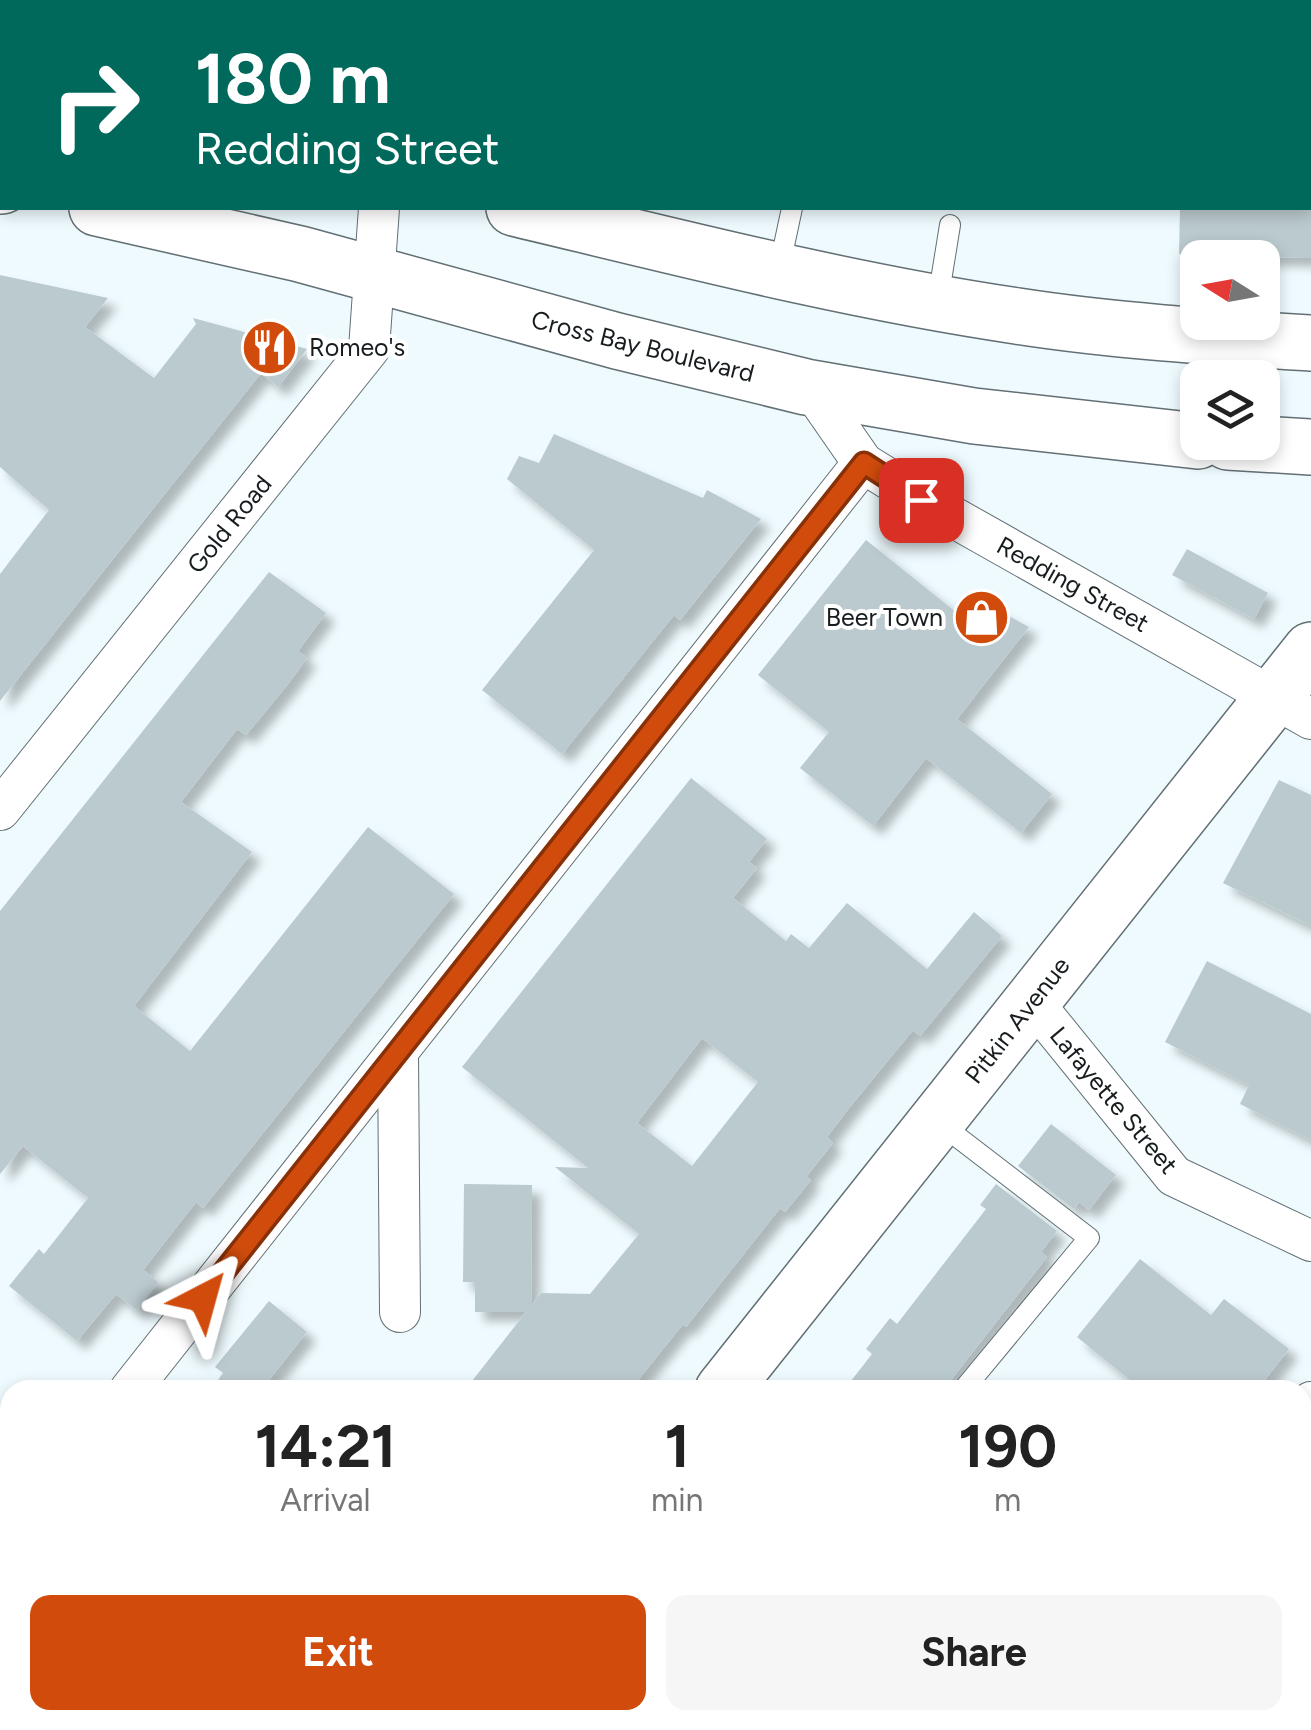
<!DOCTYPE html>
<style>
body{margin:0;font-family:Figtree,sans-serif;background:#f6f6f6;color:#222;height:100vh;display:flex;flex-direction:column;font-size:38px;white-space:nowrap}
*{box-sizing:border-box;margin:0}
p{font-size:32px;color:#767676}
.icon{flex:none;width:55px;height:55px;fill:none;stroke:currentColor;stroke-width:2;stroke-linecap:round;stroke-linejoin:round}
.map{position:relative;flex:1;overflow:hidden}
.details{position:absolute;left:0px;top:1380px;width:1312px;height:350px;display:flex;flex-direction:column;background:#fff;border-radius:30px 30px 0 0;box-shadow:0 5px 15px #0003}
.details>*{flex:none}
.guide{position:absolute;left:0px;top:0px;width:1312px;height:210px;box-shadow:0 5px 15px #0003;background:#00695c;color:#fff;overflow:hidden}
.needle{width:65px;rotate:281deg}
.fabs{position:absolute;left:1180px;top:240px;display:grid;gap:20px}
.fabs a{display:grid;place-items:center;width:100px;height:100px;border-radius:20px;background:#fff;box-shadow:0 5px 15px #0003;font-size:50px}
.pin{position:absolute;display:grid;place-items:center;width:85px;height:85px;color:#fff;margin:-42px;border-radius:20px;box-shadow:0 5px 15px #0006}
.me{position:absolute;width:110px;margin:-55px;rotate:39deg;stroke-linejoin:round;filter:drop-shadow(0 0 8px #0008)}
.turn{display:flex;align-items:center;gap:35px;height:210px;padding:0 30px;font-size:45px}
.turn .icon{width:130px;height:130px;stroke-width:2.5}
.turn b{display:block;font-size:70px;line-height:85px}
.eta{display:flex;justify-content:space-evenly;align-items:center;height:170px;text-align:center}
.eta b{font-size:60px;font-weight:700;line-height:70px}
.primary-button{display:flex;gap:20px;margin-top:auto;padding:20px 30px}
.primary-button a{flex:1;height:115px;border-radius:20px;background:#d14c0c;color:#fff;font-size:40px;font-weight:700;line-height:115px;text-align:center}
.primary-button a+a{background:#f6f6f6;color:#222}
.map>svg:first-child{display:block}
.building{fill:#bbcacf;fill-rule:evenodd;filter:url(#shadow)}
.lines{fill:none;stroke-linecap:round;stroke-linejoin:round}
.lane-casing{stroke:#626f74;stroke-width:22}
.street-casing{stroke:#626f74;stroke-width:42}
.secondary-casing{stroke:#626f74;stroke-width:58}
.primary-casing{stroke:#626f74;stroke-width:58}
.lane{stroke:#fff;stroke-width:20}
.street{stroke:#fff;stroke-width:40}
.secondary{stroke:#fff;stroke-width:55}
.primary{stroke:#fff;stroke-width:55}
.route-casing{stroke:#883108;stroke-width:25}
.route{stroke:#d14c0c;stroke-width:18}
.labels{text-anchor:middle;stroke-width:8;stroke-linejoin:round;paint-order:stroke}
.street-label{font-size:25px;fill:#171d1f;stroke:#fff}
.poi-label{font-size:25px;fill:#171d1f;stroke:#fff;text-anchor:start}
</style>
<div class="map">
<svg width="1311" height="1730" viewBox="0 0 1311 1730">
<defs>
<filter id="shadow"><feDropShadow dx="9" dy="9" stdDeviation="5" flood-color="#0004"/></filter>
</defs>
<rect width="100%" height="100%" fill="#eefafe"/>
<g class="building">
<path d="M 1180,208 L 1311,208 L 1311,258 L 1179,254 Z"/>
<path d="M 0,275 L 108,298 L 85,327 L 154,378 L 196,324 L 193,318 L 307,349 L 278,387 L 261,373 L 0,701 L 0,574 L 49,510 L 0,467 Z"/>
<path d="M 554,434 L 703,498 L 707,490 L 761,519 L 680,620 L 674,615 L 562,754 L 482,690 L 594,550 L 507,479 L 519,456 L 539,463 Z"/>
<path d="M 866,540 L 966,620 L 981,601 L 1029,627 L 957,719 L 1052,794 L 1021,833 L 926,758 L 873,826 L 800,768 L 829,732 L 758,675 Z"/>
<path d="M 1187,549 L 1268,593 L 1254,619 L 1172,575 Z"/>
<path d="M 269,572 L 326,613 L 298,651 L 307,658 L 288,684 L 246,735 L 237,729 L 181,802 L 252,852 L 134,1006 L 190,1051 L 368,827 L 454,894 L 203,1208 L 196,1202 L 143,1270 L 158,1282 L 137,1310 L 116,1294 L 77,1341 L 9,1286 L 39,1249 L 44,1254 L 88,1198 L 23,1146 L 0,1174 L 0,911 Z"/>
<path d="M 691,778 L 767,839 L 749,862 L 757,868 L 733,898 L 786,941 L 791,934 L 809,948 L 847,903 L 927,969 L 974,912 L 1002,936 L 920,1036 L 913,1030 L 849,1108 L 827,1137 L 833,1143 L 806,1177 L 811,1180 L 785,1212 L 780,1208 L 686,1327 L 683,1324 L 630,1390 L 465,1390 L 526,1312 L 475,1312 L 475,1282 L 463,1282 L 464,1184 L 532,1185 L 531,1306 L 541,1293 L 590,1294 L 639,1234 L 555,1167 L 588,1168 L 462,1067 ZM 702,1038 L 758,1082 L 692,1166 L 637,1123 Z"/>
<path d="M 1279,780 L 1311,795 L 1311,926 L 1223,883 Z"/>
<path d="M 1207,961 L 1311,1014 L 1311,1140 L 1240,1104 L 1249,1085 L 1165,1042 Z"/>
<path d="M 1051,1124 L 1116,1175 L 1089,1210 L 1079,1202 L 1074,1209 L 1018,1166 Z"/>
<path d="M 996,1184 L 1057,1231 L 1041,1252 L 1047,1257 L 943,1390 L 844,1390 L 872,1354 L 866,1349 L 890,1318 L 897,1324 L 986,1209 L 980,1205 Z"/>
<path d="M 1140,1259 L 1211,1315 L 1224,1299 L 1289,1349 L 1257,1390 L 1142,1390 L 1077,1337 Z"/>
<path d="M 269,1301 L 307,1332 L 261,1390 L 211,1390 L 223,1373 L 215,1367 Z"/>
</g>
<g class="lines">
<defs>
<g id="lane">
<path d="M 116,2 L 116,0"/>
<path d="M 259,2 L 259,0"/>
<path d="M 779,269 L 792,208"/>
<path d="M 938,299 L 950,225"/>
<path d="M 938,1122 L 1089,1238 L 963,1390"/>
</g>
<g id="street">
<path d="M 388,2 L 388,0"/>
<path d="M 811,388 L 863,463 L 921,499 L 1311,719"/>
<path d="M 0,810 L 369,349 L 379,208"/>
<path d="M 1032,1001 L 1174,1176 L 1311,1241"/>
<path d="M 398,1054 L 400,1312"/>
<path d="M 130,1390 L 863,463"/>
<path d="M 1302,1412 L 1311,1402"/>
<path d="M 0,1551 L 10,1539"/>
<path d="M 0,1596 L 10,1604"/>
<path d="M 157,1720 L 170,1730"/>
<path d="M 368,1720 L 371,1730"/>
<path d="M 758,1720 L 770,1730"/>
<path d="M 1051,1730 L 1059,1720"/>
</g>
<g id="secondary">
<path d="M 723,1390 L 1311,650"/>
<path d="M 453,1730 L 461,1720"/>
</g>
<g id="primary">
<path d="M 0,82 L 2,82"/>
<path d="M 0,185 L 2,186"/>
<path d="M 97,208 L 300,254 L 617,341 L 806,387 L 974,416 L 1198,441"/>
<path d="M 514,208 C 681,248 848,291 1017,316 C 1114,331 1213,337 1311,343"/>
<path d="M 1228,442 L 1311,447"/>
</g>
</defs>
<use href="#lane" class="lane-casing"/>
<use href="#street" class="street-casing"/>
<use href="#secondary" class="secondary-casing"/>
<use href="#primary" class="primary-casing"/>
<use href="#lane" class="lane"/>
<use href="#street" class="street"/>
<use href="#secondary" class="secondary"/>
<use href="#primary" class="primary"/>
</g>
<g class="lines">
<defs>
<path id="route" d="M 203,1298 L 864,463 L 921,500"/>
</defs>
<use href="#route" class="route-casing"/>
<use href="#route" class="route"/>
</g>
<defs>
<symbol id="restaurant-disc" viewBox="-11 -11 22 22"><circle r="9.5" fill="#d14c0c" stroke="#fff"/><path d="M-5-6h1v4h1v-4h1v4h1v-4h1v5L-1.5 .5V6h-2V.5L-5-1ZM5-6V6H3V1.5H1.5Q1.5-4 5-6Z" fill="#fff"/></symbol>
<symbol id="shop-disc" viewBox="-11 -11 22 22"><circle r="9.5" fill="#d14c0c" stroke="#fff"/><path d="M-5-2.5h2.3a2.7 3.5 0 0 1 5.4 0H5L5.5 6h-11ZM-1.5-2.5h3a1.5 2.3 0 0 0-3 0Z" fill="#fff"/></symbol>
</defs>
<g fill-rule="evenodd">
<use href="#restaurant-disc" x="238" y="316" width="63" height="63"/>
<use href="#shop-disc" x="950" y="586" width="63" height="63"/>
</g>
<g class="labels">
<g class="street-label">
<text transform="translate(643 346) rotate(14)" y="9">Cross Bay Boulevard</text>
<text transform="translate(229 524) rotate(-51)" y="9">Gold Road</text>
<text transform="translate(1073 584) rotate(29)" y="9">Redding Street</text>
<text transform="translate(1017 1020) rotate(-52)" y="9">Pitkin Avenue</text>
<text transform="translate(1114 1100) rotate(50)" y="9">Lafayette Street</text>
</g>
<g class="poi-label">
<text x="309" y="356">Romeo's</text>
<text x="943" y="626" text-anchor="end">Beer Town</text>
</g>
</g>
</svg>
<div class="fabs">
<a><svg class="needle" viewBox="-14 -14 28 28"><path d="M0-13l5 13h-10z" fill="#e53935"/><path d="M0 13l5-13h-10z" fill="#767676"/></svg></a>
<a><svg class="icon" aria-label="layers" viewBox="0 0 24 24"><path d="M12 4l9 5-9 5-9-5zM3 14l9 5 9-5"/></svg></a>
</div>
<div class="pin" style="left:921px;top:500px;background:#d93025"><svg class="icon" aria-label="arrive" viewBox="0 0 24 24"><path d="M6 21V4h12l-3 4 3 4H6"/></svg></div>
<svg class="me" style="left:203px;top:1298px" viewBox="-20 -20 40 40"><path d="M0-17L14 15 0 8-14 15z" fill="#d14c0c" stroke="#fff" stroke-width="4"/></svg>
<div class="guide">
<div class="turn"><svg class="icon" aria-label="right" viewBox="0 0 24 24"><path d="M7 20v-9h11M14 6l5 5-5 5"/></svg><div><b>180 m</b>Redding Street</div></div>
</div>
<section class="details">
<div class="eta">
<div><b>14:21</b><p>Arrival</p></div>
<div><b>1</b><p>min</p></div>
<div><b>190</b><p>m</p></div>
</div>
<div class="primary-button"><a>Exit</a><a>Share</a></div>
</section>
</div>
